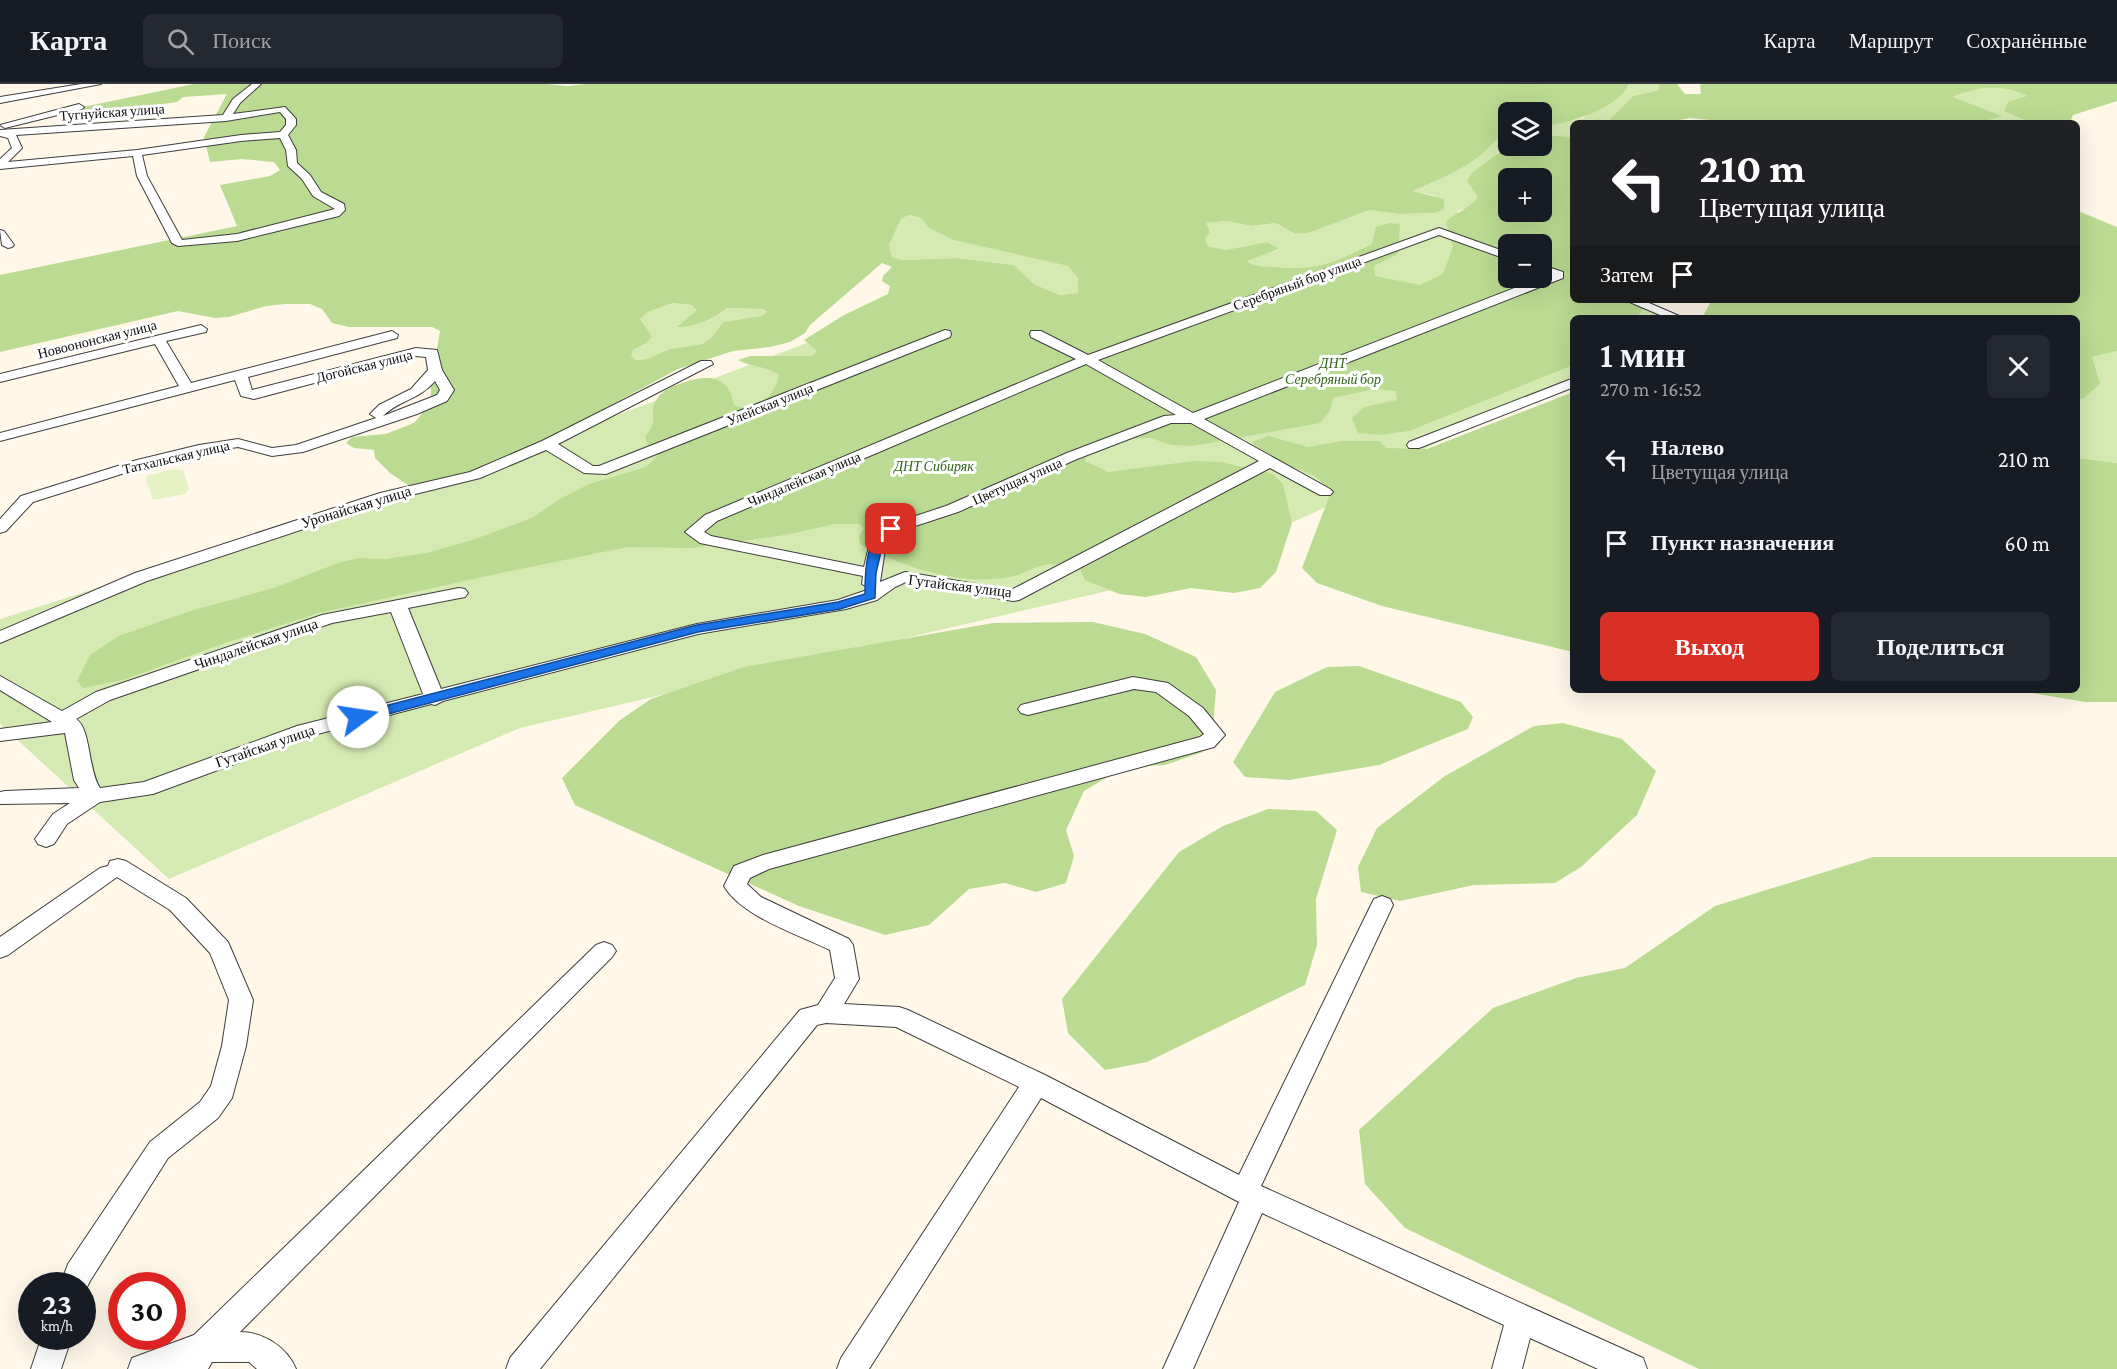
<!DOCTYPE html>
<html lang="ru">
<meta charset="utf-8">
<style>
body{margin:0;font-family:"Crimson Pro",serif;background:#242831;color:#f1f3f6;height:100vh;display:flex;flex-direction:column;font-size:22px;white-space:nowrap}
*{box-sizing:border-box;margin:0}
p{font-size:20px;color:#9ea1a6}
.icon{flex:none;width:33px;height:33px;fill:none;stroke:currentColor;stroke-width:2;stroke-linecap:round;stroke-linejoin:round}
.map{position:relative;flex:1;overflow:hidden}
.drawer{position:absolute;left:1570px;top:231px;width:510px;height:378px;display:flex;flex-direction:column;background:#171b24;border-radius:9px;box-shadow:0 6px 24px #0002}
.drawer>*{flex:none}
.banner{position:absolute;left:1570px;top:36px;width:510px;height:183px;border-radius:9px;box-shadow:0 6px 24px #0002;background:#202124;color:#fff;overflow:hidden}
.fabs{position:absolute;left:1498px;top:18px;display:grid;gap:12px}
.fabs a{display:grid;place-items:center;width:54px;height:54px;border-radius:9px;background:#171b24;box-shadow:0 6px 24px #0002;font-size:30px}
.speed{position:absolute;left:18px;top:1188px;display:flex;gap:12px;font-size:30px;font-weight:700;text-align:center}
.speed>*{display:grid;place-content:center;width:78px;height:78px;border-radius:50%;background:#171b24;box-shadow:0 6px 24px #0002;line-height:1}
.speed small{font-size:15px;font-weight:400}
.speed .limit{border:9px solid #d22;background:#fff;color:#111}
.pin{position:absolute;display:grid;place-items:center;width:51px;height:51px;color:#fff;margin:-26px;border-radius:12px;box-shadow:0 3px 9px #0006}
.me{position:absolute;width:66px;margin:-33px;rotate:76deg;stroke-linejoin:round;filter:drop-shadow(0 0 4px #0008)}
.turn{display:flex;align-items:center;gap:21px;height:126px;padding:0 30px;font-size:27px}
.turn .icon{width:78px;height:78px;stroke-width:2.5}
.turn b{display:block;font-size:42px;line-height:51px}
.then{display:flex;align-items:center;height:57px;padding:0 30px;background:#0003;gap:12px;font-size:22px}
.round{display:grid;place-items:center;flex:none;width:63px;height:63px;border-radius:9px;background:#242831}
.summary{display:flex;align-items:center;justify-content:space-between;height:102px;padding:0 30px}
h1{font-size:36px;font-weight:600;line-height:45px}
.cta{display:flex;gap:12px;margin-top:auto;padding:12px 30px}
.cta a{flex:1;height:69px;border-radius:9px;background:#d93025;color:#fff;font-size:24px;font-weight:600;line-height:69px;text-align:center}
.cta a+a{background:#242831;color:#f1f3f6}
ul{padding:0;list-style:none}
li{display:flex;align-items:center;gap:18px;height:84px;padding:0 30px}
li div{flex:1}
li b{display:block;font-size:22px}
li em{font-style:normal}
header{display:flex;align-items:center;gap:36px;box-sizing:border-box;height:84px;padding:0 30px;background:#171b24;border-bottom:2px solid #363941}
header strong{font-size:28px}
nav{display:flex;gap:33px;margin-inline-start:auto;font-size:21px}
.search{width:420px;height:54px;background:#242831;display:flex;align-items:center;gap:15px;box-sizing:border-box;padding:0 21px;border-radius:9px;color:#9ea1a6;font-size:22px}
.map>svg:first-child{display:block}
.green{fill:#d5eab2}
.forest{fill:#badb91;fill-rule:evenodd}
.pitch{fill:#e6f1c4}
.lines{fill:none;stroke-linecap:round;stroke-linejoin:round}
.street-casing{stroke:#3e3e3e;stroke-width:2}
.street{fill:#fff;fill-rule:evenodd}
.route{fill:#1a73e8;stroke:#114b97;stroke-width:1.5}
.labels{text-anchor:middle;stroke-width:6;stroke-linejoin:round;paint-order:stroke}
.far-street-label{font-size:14px;fill:#0b0b0b;stroke:#fff}
.far-park-label{font-size:14px;font-style:italic;fill:#31641a;stroke:#fff}
.street-label{font-size:15px;fill:#0b0b0b;stroke:#fff}
</style>
<header>
<strong>Карта</strong>
<div class="search"><svg class="icon" aria-label="search" viewBox="0 0 24 24"><circle cx="10" cy="10" r="6"/><path d="M15 15l6 6"/></svg>Поиск</div>
<nav><a>Карта</a><a>Маршрут</a><a>Сохранённые</a></nav>
</header>
<div class="map">
<svg width="2117" height="1285" viewBox="0 0 2117 1285">
<rect width="100%" height="100%" fill="#fff8e9"/>
<g class="green">
<path d="M 1629,0 L 1659,0 L 1659,6 L 1633,12 L 1606,39 L 1574,39 L 1573,53 L 1542,51 L 1542,43 L 1583,34 L 1627,4 Z"/>
<path d="M 1991,2 L 2013,4 L 2027,12 L 2027,36 L 2032,39 L 1979,39 L 2001,32 L 1953,13 L 1967,7 Z"/>
<path d="M 1509,50 L 1509,61 L 1496,71 L 1478,113 L 1470,123 L 1457,127 L 1509,194 L 1574,216 L 1621,216 L 1668,234 L 1574,234 L 1573,296 L 1327,410 L 1339,417 L 1180,490 L 520,644 L 169,795 L 0,640 L 0,535 L 497,377 L 948,205 L 1060,265 L 1289,186 L 1254,181 L 1246,176 L 1279,166 L 1267,158 L 1225,166 L 1208,162 L 1205,155 L 1206,139 L 1227,137 L 1252,142 L 1276,139 L 1295,150 L 1309,149 L 1369,126 L 1399,130 L 1435,129 L 1444,126 L 1436,112 L 1413,107 C 1436,96 1458,86 1479,71 C 1492,63 1493,55 1509,50 Z"/>
<path d="M 909,131 L 921,134 L 929,144 L 1012,169 L 1068,182 L 1078,194 L 1078,209 L 1060,211 L 1034,200 L 1014,181 L 957,174 L 902,176 L 892,173 L 889,161 L 901,135 Z"/>
<path d="M 674,219 L 692,221 L 698,226 L 678,243 C 694,244 715,235 727,224 L 763,225 L 767,228 L 761,232 L 723,238 L 713,252 L 703,260 L 670,265 L 647,275 L 636,276 L 630,272 L 633,266 L 645,260 L 643,243 L 640,235 L 648,228 Z"/>
<path d="M 2117,267 L 2117,379 L 2078,374 L 2078,315 L 2083,315 L 2092,273 Z"/>
</g>
<g class="forest">
<path d="M 194,0 L 546,0 L 568,2 L 586,0 L 1629,0 C 1617,26 1568,39 1542,43 L 1542,28 L 1509,28 L 1509,50 C 1496,54 1492,61 1482,70 C 1463,86 1436,96 1413,107 L 1444,115 L 1444,126 L 1435,129 L 1399,130 L 1369,126 L 1309,149 L 1295,150 L 1276,139 L 1252,142 L 1227,137 L 1206,139 L 1210,148 L 1205,155 L 1208,162 L 1225,166 L 1267,158 L 1279,165 L 1247,177 C 1255,183 1263,182 1274,183 C 1315,188 1336,178 1372,160 L 1376,143 L 1389,139 L 1400,140 L 1398,170 L 1374,182 L 1375,192 L 1420,201 L 1443,190 L 1453,163 L 1446,138 C 1457,127 1469,125 1478,113 L 1467,97 L 1472,89 L 1509,61 L 1542,62 L 1542,51 L 1573,53 L 1574,216 L 1644,216 L 1643,225 L 1636,234 L 1574,234 L 1573,281 L 1409,347 L 1379,351 L 1358,349 L 1352,334 L 1364,323 L 1397,316 L 1396,307 L 1374,305 L 1333,314 L 1330,327 L 1320,339 L 1192,362 L 1171,361 L 1151,354 L 1118,355 L 1089,364 L 1085,377 L 1108,388 L 1194,377 L 1221,378 L 1273,390 L 1283,400 L 1292,439 L 1276,488 L 1260,504 L 1234,509 L 1191,504 L 1146,513 L 1119,510 L 1085,496 L 1080,485 C 1062,480 1050,477 1032,485 C 1025,488 1018,492 1010,493 C 960,502 904,484 860,460 L 859,452 L 864,444 L 859,440 L 835,440 L 785,451 L 691,464 L 628,463 L 510,487 L 319,529 L 225,559 L 123,596 L 83,604 L 77,597 L 90,571 L 119,552 L 190,527 L 274,504 L 338,479 L 359,474 L 386,475 L 427,469 L 475,455 L 532,434 L 560,415 L 589,400 L 646,383 L 658,371 L 648,361 L 645,353 C 647,350 651,345 652,341 C 656,332 649,327 657,315 C 662,306 675,301 685,298 C 709,290 729,292 734,321 C 756,331 775,312 779,291 C 764,281 753,284 738,276 L 750,272 L 813,272 L 817,267 L 804,256 L 844,231 L 888,210 L 890,202 L 882,197 L 883,192 L 892,183 L 882,179 L 810,241 L 805,249 L 790,258 L 770,263 L 733,267 L 678,285 L 492,385 L 436,399 L 408,401 L 390,389 L 375,374 L 374,366 L 354,364 L 346,359 L 352,353 L 386,350 L 414,339 L 431,319 L 431,301 L 440,247 L 432,243 L 349,243 L 332,239 L 322,225 L 310,220 L 285,220 L 266,222 L 229,233 L 215,234 L 178,227 L 0,268 L 0,191 L 237,142 L 220,101 L 270,92 L 280,86 L 274,78 L 242,75 L 210,78 L 204,53 L 227,10 L 183,13 L 177,18 L 93,30 L 71,31 L 83,23 ZM 1509,94 L 1542,94 L 1542,128 L 1509,128 ZM 909,131 L 921,134 L 929,144 L 954,156 L 1068,182 L 1078,194 L 1078,209 L 1060,211 L 1034,200 L 1014,181 L 957,174 L 902,176 L 892,173 L 889,161 L 901,135 ZM 1509,160 L 1542,160 L 1542,194 L 1509,194 ZM 673,219 L 692,221 L 697,226 L 677,243 C 694,244 714,235 727,224 L 763,225 L 767,228 L 761,232 L 723,238 L 713,252 L 703,260 L 670,265 L 647,275 L 636,276 L 631,272 L 633,266 L 645,260 L 652,253 L 640,235 L 648,228 Z"/>
<path d="M 1659,0 L 1677,0 L 1685,10 L 1701,10 L 1700,1 L 1703,0 L 2117,0 L 2117,17 L 2073,31 L 2070,39 L 2032,39 L 2004,27 L 2008,18 L 2027,12 C 2004,0 1977,2 1953,13 L 2002,32 L 1979,39 L 1740,39 L 1690,34 L 1663,39 L 1606,39 L 1633,12 L 1659,6 Z"/>
<path d="M 2078,127 L 2117,143 L 2117,267 L 2092,273 L 2100,300 L 2083,315 L 2078,315 L 2078,234 L 1702,234 L 1710,219 L 1716,216 L 2078,216 Z"/>
<path d="M 1573,308 L 1573,568 L 1382,522 L 1317,499 L 1302,484 L 1329,413 C 1323,381 1279,386 1261,369 C 1257,366 1255,362 1252,358 L 1268,352 L 1308,363 L 1343,357 L 1379,357 L 1386,364 L 1427,365 Z"/>
<path d="M 2078,374 L 2117,379 L 2117,618 L 2085,618 L 2015,606 L 2078,606 Z"/>
<path d="M 1093,538 L 1145,550 L 1196,573 L 1216,606 L 1213,643 L 1203,668 L 1165,681 L 1124,683 L 1084,707 L 1066,746 L 1074,772 L 1066,799 L 1036,808 L 1005,799 L 969,805 L 929,841 L 885,851 L 799,822 L 575,721 L 562,694 L 620,636 L 651,615 L 744,583 L 993,539 Z"/>
<path d="M 1359,582 L 1461,618 L 1473,633 L 1468,645 L 1379,681 L 1289,696 L 1245,693 L 1233,678 L 1275,608 L 1327,583 Z"/>
<path d="M 1563,639 L 1622,655 L 1656,687 L 1637,731 L 1581,783 L 1555,799 L 1474,801 L 1400,817 L 1361,808 L 1358,783 L 1377,744 L 1445,692 L 1534,642 Z"/>
<path d="M 1268,725 L 1316,727 L 1337,746 L 1316,815 L 1317,861 L 1305,901 L 1147,978 L 1105,986 L 1068,949 L 1062,915 L 1179,768 L 1223,742 Z"/>
<path d="M 1873,773 L 2117,773 L 2117,1285 L 1699,1285 L 1405,1144 L 1365,1100 L 1359,1046 L 1493,924 L 1576,894 L 1625,884 L 1715,822 Z"/>
</g>
<path class="pitch" d="M 173,385 L 183,386 L 189,405 L 185,410 L 153,416 L 146,396 L 147,392 Z"/>
<g class="lines">
<defs>
<g id="street">
<path d="M 81,0 L 101,0 L 0,19 L 0,13 Z"/>
<path d="M 252,0 L 261,0 L 240,19 L 233,30 L 285,23 L 296,35 L 296,41 L 288,51 L 296,66 L 297,79 L 310,91 L 321,108 L 344,120 L 345,126 L 339,132 L 237,157 L 178,162 L 172,159 L 137,92 L 133,72 L 0,85 L 0,75 L 12,64 L 8,54 L 0,52 L 0,46 L 223,31 L 233,15 ZM 280,28 L 286,35 L 286,41 L 280,48 L 241,51 L 137,66 L 8,78 L 22,64 L 16,51 L 226,37 ZM 280,54 L 286,66 L 288,82 L 302,95 L 313,112 L 335,125 L 237,150 L 182,156 L 147,92 L 142,71 L 241,57 Z"/>
<path d="M 79,20 L 84,23 L 82,25 L 5,44 L 0,41 Z"/>
<path d="M 1439,144 L 1509,169 L 1509,176 L 1439,151 L 1098,276 L 1193,329 L 1548,191 L 1542,189 L 1542,181 L 1563,188 L 1563,194 L 1204,335 L 1330,405 L 1333,408 L 1330,411 L 1320,411 L 1270,384 L 1019,516 L 1013,517 L 906,498 L 895,503 L 877,516 L 846,525 L 698,550 L 443,617 L 435,621 L 431,620 L 310,652 L 153,710 L 100,718 L 67,740 L 54,760 L 46,763 L 38,760 L 35,755 L 53,730 L 70,719 L 0,720 L 0,708 L 5,707 L 79,704 L 74,696 L 65,649 L 0,657 L 0,645 L 52,638 L 0,606 L 0,592 L 62,627 L 96,608 L 322,531 L 459,504 L 465,505 L 468,509 L 465,513 L 408,524 L 441,605 L 697,540 L 838,516 L 870,505 L 862,500 L 863,492 L 700,459 L 685,448 L 705,431 L 1076,275 L 1031,253 L 1030,250 L 1031,247 L 1041,247 L 1088,271 ZM 1086,280 L 1176,331 L 1164,332 L 1067,369 L 946,422 L 885,442 L 870,458 L 864,483 L 711,452 L 704,448 L 717,437 ZM 1171,339 L 1191,339 L 1259,377 L 1011,506 L 905,488 L 880,498 L 886,459 L 897,448 L 958,428 L 1077,375 ZM 391,528 L 423,610 L 297,642 L 144,698 L 100,704 C 88,687 91,644 76,635 L 110,616 L 332,539 Z"/>
<path d="M 0,146 L 4,147 L 14,161 L 12,163 L 8,164 L 2,161 Z"/>
<path d="M 1625,216 L 1642,216 L 1684,234 L 1667,234 Z"/>
<path d="M 201,241 L 207,245 L 206,248 L 166,257 L 191,299 L 392,247 L 398,251 L 397,254 L 248,293 L 252,306 L 416,264 L 437,266 L 442,286 L 454,306 L 447,317 L 417,330 L 303,368 L 272,372 L 238,363 L 199,369 L 147,382 L 33,418 L 6,447 L 0,449 L 0,435 L 21,412 L 137,376 L 199,361 L 238,355 L 272,364 L 296,361 L 376,334 L 370,330 L 379,321 L 411,305 L 428,286 L 426,273 L 416,272 L 254,315 L 241,312 L 235,296 L 0,357 L 0,349 L 179,302 L 155,260 L 0,298 L 0,290 ZM 435,297 L 440,306 L 437,311 L 383,332 C 399,316 419,316 435,297 Z"/>
<path d="M 945,246 L 950,247 L 951,250 L 950,253 L 606,390 L 584,389 L 546,366 L 480,394 L 391,416 L 147,497 L 0,559 L 0,547 L 135,489 L 380,409 L 470,388 L 542,357 L 701,277 L 711,277 L 713,280 L 558,360 L 593,382 L 599,382 Z"/>
<path d="M 1574,294 L 1574,303 L 1419,364 L 1409,364 L 1407,361 L 1409,358 Z"/>
<path d="M 1133,593 L 1168,599 L 1203,624 L 1225,651 L 1214,663 L 769,785 L 750,794 L 747,800 L 761,813 L 849,855 L 853,861 L 859,895 L 844,920 L 899,923 L 908,926 L 1045,991 L 1239,1091 L 1371,821 L 1374,815 L 1382,812 L 1390,815 L 1393,821 L 1261,1102 L 1643,1274 L 1647,1285 L 1598,1285 L 1530,1254 L 1522,1285 L 1492,1285 L 1504,1241 L 1262,1129 L 1193,1285 L 1163,1285 L 1239,1118 L 1041,1014 L 869,1285 L 837,1285 L 841,1274 L 1019,1003 L 896,943 L 826,939 L 817,941 L 540,1285 L 506,1285 L 510,1274 L 800,926 L 818,921 L 835,894 L 830,866 C 799,851 741,832 724,802 L 734,782 L 763,771 L 1200,653 L 1204,650 L 1189,632 L 1156,608 L 1134,605 L 1028,631 L 1021,629 L 1018,625 L 1021,621 Z"/>
<path d="M 118,775 L 126,777 L 186,814 L 228,858 L 253,916 L 246,962 L 232,1014 L 218,1034 L 168,1074 L 90,1197 L 82,1213 L 82,1202 L 60,1202 L 68,1180 L 150,1058 L 200,1018 L 211,1002 L 222,962 L 229,916 L 210,869 L 170,826 L 117,793 L 8,871 L 0,874 L 0,853 L 100,784 L 108,782 L 110,777 Z"/>
<path d="M 604,858 L 612,861 L 616,867 L 612,873 L 240,1248 C 263,1248 287,1263 296,1285 L 257,1285 L 249,1278 L 212,1278 L 208,1285 L 128,1285 L 132,1274 L 194,1251 L 596,861 Z"/>
<path d="M 42,1252 L 72,1252 L 61,1285 L 31,1285 Z"/>
</g>
</defs>
<use href="#street" class="street-casing"/>
<use href="#street" class="street"/>
</g>
<path class="route" d="M 891,441 L 896,445 L 883,459 L 876,489 L 875,514 L 840,525 L 698,548 L 358,638 L 352,633 L 358,629 L 697,541 L 838,518 L 865,510 C 865,488 865,450 891,441 Z"/>
<g class="labels">
<g class="far-street-label">
<text transform="translate(112 28) rotate(-4)" y="5">Тугнуйская улица</text>
<text transform="translate(1297 199) rotate(-20)" y="5">Серебряный бор улица</text>
<text transform="translate(97 255) rotate(-14)" y="5">Новоононская улица</text>
<text transform="translate(364 282) rotate(-14)" y="5">Догойская улица</text>
<text transform="translate(770 320) rotate(-22)" y="5">Улейская улица</text>
<text transform="translate(176 373) rotate(-13)" y="5">Татхальская улица</text>
<text transform="translate(804 395) rotate(-23)" y="5">Чиндалейская улица</text>
<text transform="translate(1017 397) rotate(-24)" y="5">Цветущая улица</text>
</g>
<g class="far-park-label">
<text x="1333" y="284">ДНТ<tspan x="1333" dy="16">Серебряный бор</tspan></text>
<text x="934" y="387">ДНТ Сибиряк</text>
</g>
<g class="street-label">
<text transform="translate(356 423) rotate(-17)" y="5">Уронайская улица</text>
<text transform="translate(960 502) rotate(7)" y="5">Гутайская улица</text>
<text transform="translate(256 560) rotate(-19)" y="5">Чиндалейская улица</text>
<text transform="translate(265 662) rotate(-19)" y="5">Гутайская улица</text>
</g>
</g>
</svg>
<div class="fabs">
<a><svg class="icon" aria-label="layers" viewBox="0 0 24 24"><path d="M12 4l9 5-9 5-9-5zM3 14l9 5 9-5"/></svg></a>
<a>+</a>
<a>−</a>
</div>
<div class="speed"><div>23<small>km/h</small></div><div class="limit">30</div></div>
<div class="pin" style="left:891px;top:445px;background:#d93025"><svg class="icon" aria-label="arrive" viewBox="0 0 24 24"><path d="M6 21V4h12l-3 4 3 4H6"/></svg></div>
<svg class="me" style="left:358px;top:633px" viewBox="-20 -20 40 40"><circle r="19" fill="#fff"/><path d="M0-13L10 11 0 6-10 11z" fill="#1a73e8"/></svg>
<div class="banner">
<div class="turn"><svg class="icon" aria-label="left" viewBox="0 0 24 24"><path d="M17 20v-9H6M10 6l-5 5 5 5"/></svg><div><b>210 m</b>Цветущая улица</div></div>
<div class="then">Затем<svg class="icon" aria-label="arrive" viewBox="0 0 24 24"><path d="M6 21V4h12l-3 4 3 4H6"/></svg></div>
</div>
<section class="drawer">
<div class="summary"><div><h1>1 мин</h1><p>270 m · 16:52</p></div><a class="round"><svg class="icon" aria-label="close" viewBox="0 0 24 24"><path d="M6 6l12 12M18 6L6 18"/></svg></a></div>
<ul>
<li><svg class="icon" aria-label="left" viewBox="0 0 24 24"><path d="M17 20v-9H6M10 6l-5 5 5 5"/></svg><div><b>Налево</b><p>Цветущая улица</p></div><em>210 m</em></li>
<li><svg class="icon" aria-label="arrive" viewBox="0 0 24 24"><path d="M6 21V4h12l-3 4 3 4H6"/></svg><div><b>Пункт назначения</b></div><em>60 m</em></li>
</ul>
<div class="cta"><a>Выход</a><a>Поделиться</a></div>
</section>
</div>
